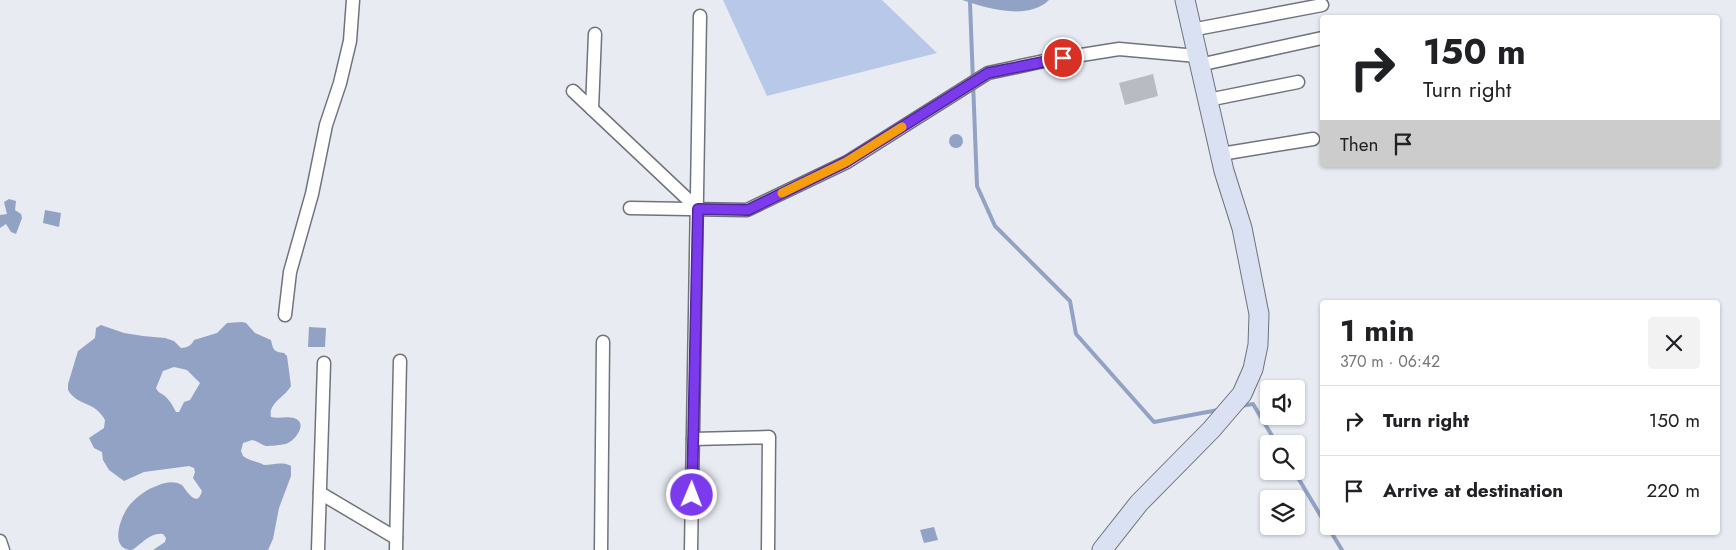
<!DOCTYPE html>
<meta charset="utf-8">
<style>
body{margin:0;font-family:Jost,sans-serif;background:#f2f2f2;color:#202124;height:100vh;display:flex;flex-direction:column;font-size:19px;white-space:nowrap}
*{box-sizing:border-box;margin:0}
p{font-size:16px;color:#757577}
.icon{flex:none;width:28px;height:28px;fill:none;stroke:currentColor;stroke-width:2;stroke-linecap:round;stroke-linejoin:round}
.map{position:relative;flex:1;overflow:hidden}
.panel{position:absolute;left:1320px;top:300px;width:400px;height:235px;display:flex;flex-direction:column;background:#fff;border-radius:5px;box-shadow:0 1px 4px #0004}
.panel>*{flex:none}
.banner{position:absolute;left:1320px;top:15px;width:400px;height:152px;border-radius:5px;box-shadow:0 1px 4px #0004;background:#fff;color:#202124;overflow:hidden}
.controls{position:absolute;left:1260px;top:380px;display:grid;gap:10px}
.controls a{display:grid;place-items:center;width:45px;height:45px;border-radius:5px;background:#fff;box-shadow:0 1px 4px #0004;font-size:25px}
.pin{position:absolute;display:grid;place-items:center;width:42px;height:42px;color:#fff;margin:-21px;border:2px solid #fff;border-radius:50%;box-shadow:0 1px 5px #0007}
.me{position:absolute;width:55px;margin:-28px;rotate:1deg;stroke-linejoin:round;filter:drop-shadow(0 0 4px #0008)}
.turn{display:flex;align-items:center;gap:18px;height:105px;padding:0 20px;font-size:22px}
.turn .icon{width:65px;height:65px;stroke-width:2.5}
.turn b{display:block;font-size:35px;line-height:42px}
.then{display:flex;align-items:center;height:48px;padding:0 20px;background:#0003;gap:10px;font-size:19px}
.round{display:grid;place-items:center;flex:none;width:52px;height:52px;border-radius:5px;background:#f2f2f2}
.overview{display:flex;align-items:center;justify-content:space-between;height:85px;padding:0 20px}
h1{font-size:30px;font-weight:700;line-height:38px}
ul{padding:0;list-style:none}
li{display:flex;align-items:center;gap:15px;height:70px;padding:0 20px;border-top:1px solid #e0e0e0}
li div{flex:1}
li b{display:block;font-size:19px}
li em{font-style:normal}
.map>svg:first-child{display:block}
.green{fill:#b8c8e9}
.water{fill:#91a2c4;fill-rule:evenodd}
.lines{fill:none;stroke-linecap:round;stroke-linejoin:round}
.stream{stroke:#91a2c4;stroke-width:4}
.building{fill:#b8bbc2}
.street-casing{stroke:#707379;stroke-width:15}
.secondary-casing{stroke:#707379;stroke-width:21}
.street{stroke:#fff;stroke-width:12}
.secondary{stroke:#d9e1f3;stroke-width:19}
.route-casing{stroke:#51269a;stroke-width:12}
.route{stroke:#7c3aed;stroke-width:9}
.slow{stroke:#f59e0b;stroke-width:9}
</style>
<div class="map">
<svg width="1736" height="550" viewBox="0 0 1736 550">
<rect width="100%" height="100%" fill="#e8ebf2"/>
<path class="green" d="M 723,0 L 882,0 L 937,53 L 767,96 Z"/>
<g class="water">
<path d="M 962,0 L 1049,0 C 1028,21 986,8 962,0 Z"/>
<circle cx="956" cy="141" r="7"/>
<path d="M 9,199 L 16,201 L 15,210 L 21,214 L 22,218 L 16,234 L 11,232 L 6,224 L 0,228 L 0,215 L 7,214 L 4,202 Z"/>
<path d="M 45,210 L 61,213 L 59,227 L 43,223 Z"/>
<path d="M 242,322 L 246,323 L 255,333 L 271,340 C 273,350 274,352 284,353 L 287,356 L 291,386 C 285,397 268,403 271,417 C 278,419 287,416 294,418 C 309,423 295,441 286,444 C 280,445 271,446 266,446 C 262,445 257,441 252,440 L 243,443 L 241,451 L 243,456 C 249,461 257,461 264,465 C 273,465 282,461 291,466 L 291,476 L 279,508 L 273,539 L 268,550 L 153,550 L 165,542 L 166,538 L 163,534 C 150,532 142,544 132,550 C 109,550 120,518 128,507 C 137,496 147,489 159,485 C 167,482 174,481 182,485 C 187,491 197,509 202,491 L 193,478 L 195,472 L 194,468 L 189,466 L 144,472 L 124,481 L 109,470 L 103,460 L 102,452 L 94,448 L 89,438 L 104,428 L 105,420 C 94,400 78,407 68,390 L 68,384 L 78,351 L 95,338 L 96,328 L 101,325 L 124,333 L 143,336 L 165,338 L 174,341 L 181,348 C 187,348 192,345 194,340 L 217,333 L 227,323 ZM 174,367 L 187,370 L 200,383 L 190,400 L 184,402 L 179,412 L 176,412 C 173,406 170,401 166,397 C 162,393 159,394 156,388 L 163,371 Z"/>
<path d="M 309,327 L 326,328 L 325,347 L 308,347 Z"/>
<path d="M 934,527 L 938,540 L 924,543 L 920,530 Z"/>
</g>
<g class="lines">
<g class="stream">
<path d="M 970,3 L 977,186 L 995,226 L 1070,301 L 1076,334 L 1154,422 L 1218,410"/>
<path d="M 1240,406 L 1253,404 L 1277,444"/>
<path d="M 1294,471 L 1322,518"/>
<path d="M 1331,532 L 1342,550"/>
</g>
</g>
<path class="building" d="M 1153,74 L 1158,96 L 1125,105 L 1119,83 Z"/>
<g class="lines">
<defs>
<g id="street">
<path d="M 1191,30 L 1322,5"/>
<path d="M 1199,65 L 1322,38"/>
<path d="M 573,91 L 698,209"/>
<path d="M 1208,100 L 1298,82"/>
<path d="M 592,109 L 595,34"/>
<path d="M 1221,154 L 1313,139"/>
<path d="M 630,208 L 747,210 L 847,162 L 988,73 L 1044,61 L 1119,49 L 1197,56"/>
<path d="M 285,315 L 290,272 L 312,194 L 326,125 L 340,83 L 350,41 L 353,0"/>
<path d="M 693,439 L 769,437 L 768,550"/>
<path d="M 320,493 L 396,538"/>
<path d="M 0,541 L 3,550"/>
<path d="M 318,550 L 324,363"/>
<path d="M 396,550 L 400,361"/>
<path d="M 601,550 L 603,342"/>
<path d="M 691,550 L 700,16"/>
</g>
<path id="secondary" d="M 1102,550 L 1139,503 L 1211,430 L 1242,394 L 1253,369 L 1258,345 L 1259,314 L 1242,228 L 1224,171 L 1185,0"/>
</defs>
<use href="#street" class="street-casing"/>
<use href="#secondary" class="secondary-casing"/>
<use href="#street" class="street"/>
<use href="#secondary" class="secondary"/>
</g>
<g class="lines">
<defs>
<path id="route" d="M 692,495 L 698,209 L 748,210 L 846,162 L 988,73 L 1063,58"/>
</defs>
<use href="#route" class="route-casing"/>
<use href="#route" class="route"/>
<path class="slow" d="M 782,193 L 846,162 L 902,127"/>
</g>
</svg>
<div class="controls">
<a><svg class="icon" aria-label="sound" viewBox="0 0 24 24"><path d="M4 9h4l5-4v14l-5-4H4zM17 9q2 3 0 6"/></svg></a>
<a><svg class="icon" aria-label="search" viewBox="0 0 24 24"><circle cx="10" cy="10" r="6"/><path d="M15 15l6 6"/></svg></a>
<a><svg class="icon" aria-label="layers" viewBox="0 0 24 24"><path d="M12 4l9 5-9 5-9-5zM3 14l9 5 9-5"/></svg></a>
</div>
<div class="pin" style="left:1063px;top:58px;background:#d93025"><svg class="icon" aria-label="arrive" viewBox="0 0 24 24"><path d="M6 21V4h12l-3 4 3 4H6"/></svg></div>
<svg class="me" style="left:692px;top:495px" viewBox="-20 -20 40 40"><circle r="17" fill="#7c3aed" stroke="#fff" stroke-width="3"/><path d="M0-11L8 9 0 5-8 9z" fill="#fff"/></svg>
<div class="banner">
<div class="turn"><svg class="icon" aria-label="right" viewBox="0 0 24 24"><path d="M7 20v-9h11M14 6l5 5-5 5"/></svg><div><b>150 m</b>Turn right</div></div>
<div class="then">Then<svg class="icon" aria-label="arrive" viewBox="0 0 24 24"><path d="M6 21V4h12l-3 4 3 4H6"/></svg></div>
</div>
<section class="panel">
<div class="overview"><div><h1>1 min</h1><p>370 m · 06:42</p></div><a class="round"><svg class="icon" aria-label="close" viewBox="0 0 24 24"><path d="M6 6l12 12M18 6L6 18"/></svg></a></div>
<ul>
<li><svg class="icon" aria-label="right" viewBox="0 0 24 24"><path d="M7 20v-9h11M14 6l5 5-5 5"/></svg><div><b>Turn right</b></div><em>150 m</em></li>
<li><svg class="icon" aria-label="arrive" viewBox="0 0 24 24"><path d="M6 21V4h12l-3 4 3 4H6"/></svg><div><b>Arrive at destination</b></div><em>220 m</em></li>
</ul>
</section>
</div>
